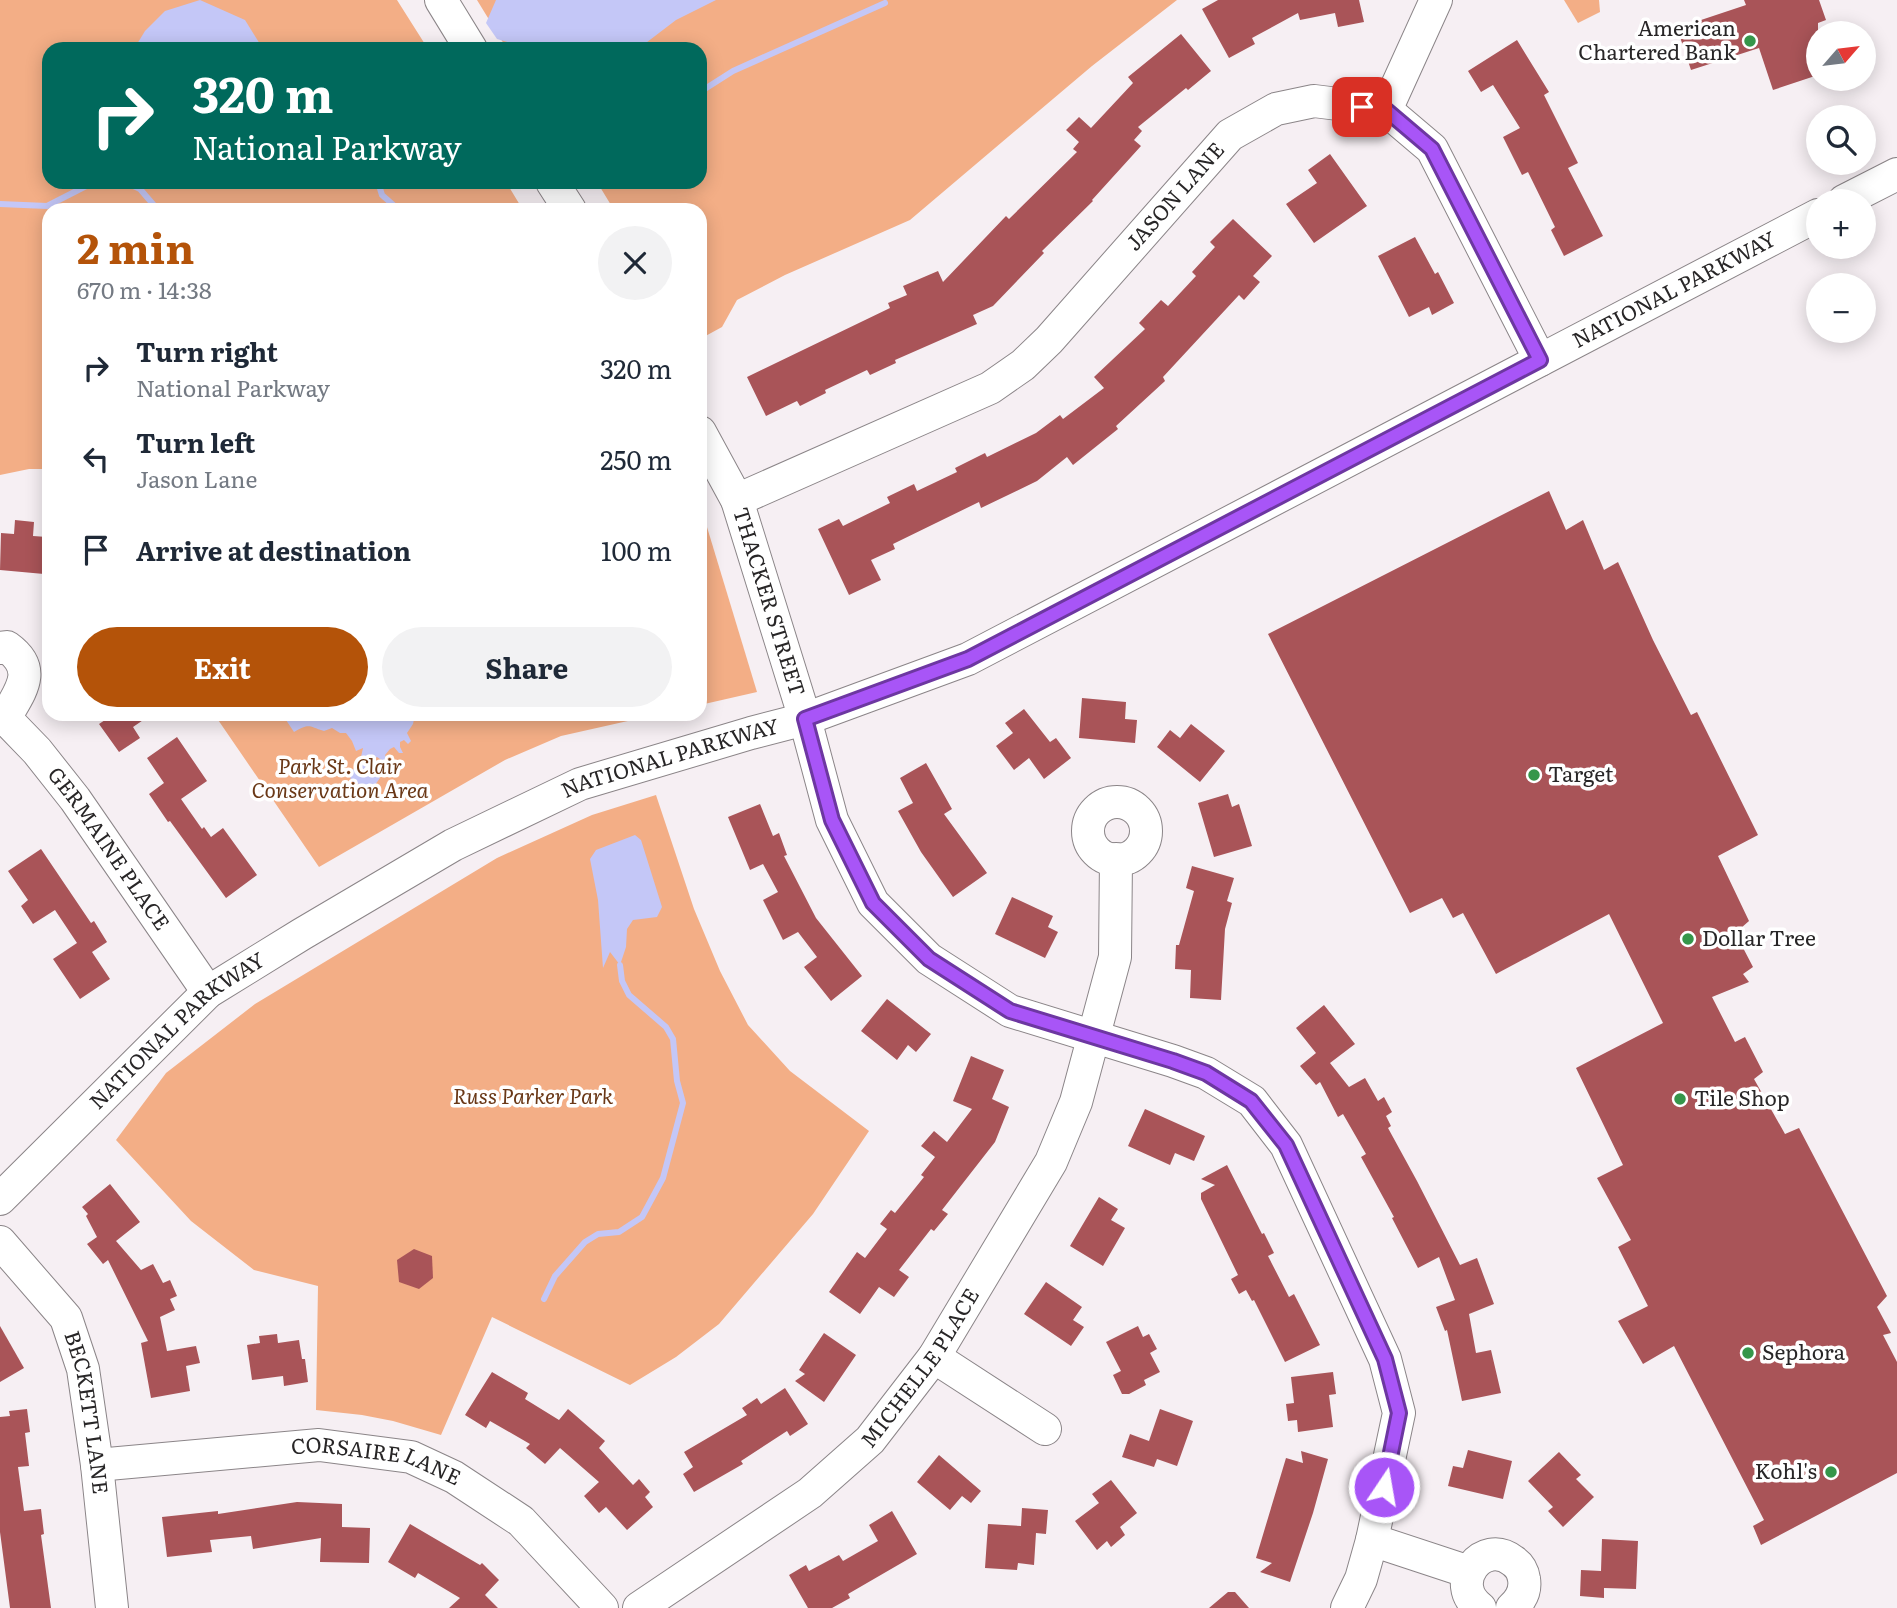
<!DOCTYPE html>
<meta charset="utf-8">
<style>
body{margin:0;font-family:Literata,serif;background:#f2f2f3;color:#1f2937;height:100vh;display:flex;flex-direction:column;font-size:26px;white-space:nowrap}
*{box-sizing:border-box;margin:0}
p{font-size:23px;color:#747a83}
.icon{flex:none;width:38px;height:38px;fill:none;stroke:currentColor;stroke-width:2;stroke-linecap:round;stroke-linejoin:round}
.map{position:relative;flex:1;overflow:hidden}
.drawer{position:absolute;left:42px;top:203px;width:665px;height:518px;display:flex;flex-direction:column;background:#fff;border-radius:21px;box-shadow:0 4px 18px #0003}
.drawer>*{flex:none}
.banner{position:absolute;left:42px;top:42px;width:665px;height:147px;border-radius:21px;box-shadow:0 4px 18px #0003;background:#00695c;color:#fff;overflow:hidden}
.needle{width:46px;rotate:62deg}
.tools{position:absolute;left:1806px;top:21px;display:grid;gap:14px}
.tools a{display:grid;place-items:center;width:70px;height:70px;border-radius:50%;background:#fff;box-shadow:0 4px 18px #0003;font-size:35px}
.pin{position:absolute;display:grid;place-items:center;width:60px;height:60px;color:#fff;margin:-30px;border-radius:14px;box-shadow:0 4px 10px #0006}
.me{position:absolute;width:77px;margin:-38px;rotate:12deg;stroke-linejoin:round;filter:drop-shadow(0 0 5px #0008)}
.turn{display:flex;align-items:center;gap:24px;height:147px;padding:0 35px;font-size:32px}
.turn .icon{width:91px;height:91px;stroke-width:2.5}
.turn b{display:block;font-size:49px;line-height:60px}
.round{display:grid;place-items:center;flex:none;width:74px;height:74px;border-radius:37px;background:#f2f2f3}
.summary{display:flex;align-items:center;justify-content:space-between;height:119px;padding:0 35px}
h1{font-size:42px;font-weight:700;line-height:52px;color:#b45309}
.action{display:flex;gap:14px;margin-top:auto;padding:14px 35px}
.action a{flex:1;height:80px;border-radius:42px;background:#b45309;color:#fff;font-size:28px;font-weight:700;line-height:80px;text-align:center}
.action a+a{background:#f2f2f3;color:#1f2937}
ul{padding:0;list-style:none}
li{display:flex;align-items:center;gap:21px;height:91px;padding:0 35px}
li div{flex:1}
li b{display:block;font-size:26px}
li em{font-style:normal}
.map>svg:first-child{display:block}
.green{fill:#f3ae86}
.water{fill:#c4c7f7}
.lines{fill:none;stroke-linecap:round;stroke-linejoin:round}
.stream{stroke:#c4c7f7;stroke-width:6}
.building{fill:#a95458}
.minor-casing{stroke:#8b8588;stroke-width:34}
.minor{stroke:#fff;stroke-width:32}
.route-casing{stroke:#6d37a1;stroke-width:18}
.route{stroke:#a855f7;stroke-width:12}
.poi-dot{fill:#35964a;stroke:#fff;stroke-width:2.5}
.labels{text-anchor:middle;stroke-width:7;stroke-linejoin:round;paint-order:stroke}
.poi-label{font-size:21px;fill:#282627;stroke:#fff;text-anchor:start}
.street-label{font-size:21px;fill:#282627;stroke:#fff}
.park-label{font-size:21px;font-style:italic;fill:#6a3817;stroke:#fff}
</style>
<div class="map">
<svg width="1897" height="1608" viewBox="0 0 1897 1608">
<rect width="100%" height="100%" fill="#f6eff3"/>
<g class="green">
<path d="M 0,0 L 397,0 L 428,49 L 49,49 L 49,182 L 506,182 L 523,210 L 49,210 L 49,469 L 29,469 L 0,475 Z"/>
<path d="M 477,0 L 1177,0 L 1092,66 L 910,220 L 785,275 L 737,300 L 722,327 L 700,339 L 700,210 L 614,210 L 597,182 L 700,182 L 700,49 L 507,49 Z"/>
<path d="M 1564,0 L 1599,0 L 1600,12 L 1578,23 Z"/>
<path d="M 700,504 L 757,692 L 700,705 Z"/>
<path d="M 214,714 L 659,714 L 561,736 L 505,760 L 319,867 Z"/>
<path d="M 656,795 L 694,909 L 720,971 L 748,1025 L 790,1071 L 869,1131 L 813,1214 L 719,1324 L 676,1357 L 630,1385 L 492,1317 L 441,1435 L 393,1421 L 362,1415 L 316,1410 L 318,1286 L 254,1270 L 191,1221 L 116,1140 L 166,1073 L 255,1004 L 497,858 L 592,815 Z"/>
</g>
<g class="water">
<path d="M 200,0 L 245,20 L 263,49 L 134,49 L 145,31 L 165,11 Z"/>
<path d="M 496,0 L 716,0 L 676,20 L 638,49 L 531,49 L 497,39 L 486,23 Z"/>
<path d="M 282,714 L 415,714 L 413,724 L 407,733 L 411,741 L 408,744 L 404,740 L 400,742 L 400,747 L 403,753 L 399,753 L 394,747 L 390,749 L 385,755 L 390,766 L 377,757 L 373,760 L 374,770 L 380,778 L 372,789 L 351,781 L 350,775 L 361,757 L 363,748 L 356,751 L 352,741 L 346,733 L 340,733 L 332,728 L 324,731 C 308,726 310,723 294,732 Z"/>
<path d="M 635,835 L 641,840 L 662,907 L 657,917 L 633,920 L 627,929 L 626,947 L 620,965 L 610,952 L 603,968 L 598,900 L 590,859 L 596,850 Z"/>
</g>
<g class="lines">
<g class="stream">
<path d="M 700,92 L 733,71 L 885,3"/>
<path d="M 125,182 L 140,189 L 158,210"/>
<path d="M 378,182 L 382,195 L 399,210"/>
<path d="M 0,204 L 47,206 L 94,182"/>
<path d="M 544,1299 L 555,1276 L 585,1242 L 598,1234 L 619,1232 L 642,1217 L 663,1178 L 683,1103 L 677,1081 L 673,1039 L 666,1027 L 629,995 L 622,981 L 620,965"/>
</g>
</g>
<g class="building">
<path d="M 1218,0 L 1359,0 L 1364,22 L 1338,27 L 1335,13 L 1300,20 L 1298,13 L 1252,38 L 1255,44 L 1229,58 L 1202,9 Z"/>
<path d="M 1744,0 L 1819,0 L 1826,20 L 1818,23 L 1818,75 L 1773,90 L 1759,48 L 1691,70 L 1677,28 L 1746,5 Z"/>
<path d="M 1181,34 L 1211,71 L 1188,90 L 1186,88 L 1138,127 L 1142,131 L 1134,140 L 1141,146 L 1092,200 L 1093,201 L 1042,251 L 1044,253 L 993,306 L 973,315 L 977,324 L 895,360 L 896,363 L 870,375 L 867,370 L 825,390 L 826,393 L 800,406 L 797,401 L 766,416 L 747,377 L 890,308 L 888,303 L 907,295 L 903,286 L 938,271 L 943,282 L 1006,216 L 1009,219 L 1077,152 L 1073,149 L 1079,142 L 1066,130 L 1079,117 L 1091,128 L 1133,83 L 1128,77 Z"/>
<path d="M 1517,40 L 1549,92 L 1544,95 L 1578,163 L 1568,168 L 1603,236 L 1564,256 L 1551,230 L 1555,227 L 1528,172 L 1522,175 L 1503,137 L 1520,128 L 1493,85 L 1481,92 L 1468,71 Z"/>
<path d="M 1330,154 L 1367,206 L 1314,243 L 1286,204 L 1317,183 L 1308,170 Z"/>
<path d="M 1233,219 L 1272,256 L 1253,276 L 1260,282 L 1244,300 L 1239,295 L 1163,377 L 1165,381 L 1116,426 L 1118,429 L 1073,465 L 1067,457 L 1037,481 L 981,508 L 979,502 L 893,544 L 895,549 L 871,560 L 881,580 L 849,595 L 818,529 L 839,519 L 843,526 L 890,503 L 887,497 L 914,484 L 917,491 L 957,472 L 955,468 L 985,453 L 987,457 L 1036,433 L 1060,415 L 1063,419 L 1104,388 L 1094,377 L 1145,329 L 1139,323 L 1161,300 L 1168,306 L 1196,276 L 1192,272 L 1215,247 L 1210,242 Z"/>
<path d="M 1415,237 L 1435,274 L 1438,272 L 1454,303 L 1432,315 L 1429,307 L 1409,317 L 1378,256 Z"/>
<path d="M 1549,491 L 1566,530 L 1583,520 L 1604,570 L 1618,562 L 1653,640 L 1691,715 L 1697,712 L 1758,835 L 1718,856 L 1749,921 L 1741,928 L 1748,937 L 1740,942 L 1753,967 L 1743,974 L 1749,982 L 1712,997 L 1735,1042 L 1745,1037 L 1763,1072 L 1754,1079 L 1785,1134 L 1799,1128 L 1887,1296 L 1877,1307 L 1891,1333 L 1883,1335 L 1897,1362 L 1897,1473 L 1761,1545 L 1753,1526 L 1764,1520 L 1674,1346 L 1643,1364 L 1618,1321 L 1648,1306 L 1618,1247 L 1631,1240 L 1597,1178 L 1623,1165 L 1576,1068 L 1663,1023 L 1609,914 L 1496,974 L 1463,913 L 1453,918 L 1442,898 L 1410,913 L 1268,634 Z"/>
<path d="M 15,520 L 34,522 L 33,536 L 47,537 L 44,574 L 0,570 L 1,533 L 14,534 Z"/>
<path d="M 1082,698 L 1126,702 L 1125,719 L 1137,720 L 1135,743 L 1079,738 Z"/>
<path d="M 1024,709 L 1050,742 L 1056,738 L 1071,758 L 1044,779 L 1029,758 L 1014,770 L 996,746 L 1013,733 L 1005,723 Z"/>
<path d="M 114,714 L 152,714 L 133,727 L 140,738 L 119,752 L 99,724 Z"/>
<path d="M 1191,724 L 1225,751 L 1200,782 L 1157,747 L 1170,730 L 1180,738 Z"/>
<path d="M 177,737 L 207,781 L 181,799 L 202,829 L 204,827 L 211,837 L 223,828 L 257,875 L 226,898 L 170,821 L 168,822 L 149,794 L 164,783 L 147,758 Z"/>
<path d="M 926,763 L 952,809 L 944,814 L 987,873 L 953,897 L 921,852 L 898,811 L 913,803 L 900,778 Z"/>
<path d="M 1228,794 L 1232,807 L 1239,804 L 1252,846 L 1214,857 L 1198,803 Z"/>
<path d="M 760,804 L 773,836 L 779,833 L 787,855 L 784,856 L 816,918 L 862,976 L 831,1001 L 804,967 L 817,957 L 798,932 L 783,940 L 763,900 L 778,892 L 763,864 L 750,870 L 728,817 Z"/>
<path d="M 41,849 L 91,923 L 94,921 L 107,942 L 92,952 L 110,979 L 80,999 L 53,959 L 77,943 L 55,910 L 33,924 L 21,906 L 28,900 L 8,871 Z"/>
<path d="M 1192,866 L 1234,878 L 1227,901 L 1232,903 L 1225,929 L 1221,1000 L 1190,998 L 1191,970 L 1175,969 L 1176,945 L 1179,945 L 1194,891 L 1186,888 Z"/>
<path d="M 1012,897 L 1053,916 L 1048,927 L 1058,932 L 1045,958 L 995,934 Z"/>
<path d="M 887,999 L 931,1034 L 916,1052 L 908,1045 L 897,1060 L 861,1031 Z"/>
<path d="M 1324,1005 L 1355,1044 L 1330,1063 L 1349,1087 L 1365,1078 L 1378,1101 L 1384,1097 L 1392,1112 L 1386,1116 L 1391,1126 L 1388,1128 L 1417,1181 L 1460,1265 L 1477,1258 L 1494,1304 L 1469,1314 L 1476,1353 L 1491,1350 L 1501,1393 L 1462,1401 L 1447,1330 L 1445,1331 L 1436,1307 L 1455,1300 L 1439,1257 L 1418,1268 L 1392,1218 L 1394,1217 L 1361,1157 L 1366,1154 L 1343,1114 L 1338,1117 L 1320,1082 L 1316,1085 L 1300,1066 L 1316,1053 L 1296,1028 Z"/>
<path d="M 971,1056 L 1004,1070 L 992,1099 L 1009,1107 L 995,1142 L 942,1210 L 948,1214 L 934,1231 L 931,1229 L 899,1270 L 909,1277 L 894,1297 L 879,1287 L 860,1314 L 829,1292 L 857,1252 L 865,1258 L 887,1229 L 880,1224 L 891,1210 L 895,1213 L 924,1177 L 921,1175 L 935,1157 L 921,1146 L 934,1131 L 947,1142 L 972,1109 L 953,1101 Z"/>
<path d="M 1145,1109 L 1205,1136 L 1194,1161 L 1175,1153 L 1170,1165 L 1128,1146 Z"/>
<path d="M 1227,1165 L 1262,1234 L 1264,1233 L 1274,1253 L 1268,1256 L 1289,1297 L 1294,1294 L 1320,1345 L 1285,1362 L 1254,1300 L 1252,1301 L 1246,1290 L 1239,1294 L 1231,1279 L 1238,1275 L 1201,1199 L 1201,1193 L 1215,1185 L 1201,1179 Z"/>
<path d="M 110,1184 L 140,1222 L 116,1241 L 141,1270 L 153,1264 L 163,1283 L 170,1280 L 177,1296 L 170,1299 L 175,1310 L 160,1317 L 167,1351 L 196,1346 L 200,1363 L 186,1366 L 190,1391 L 151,1398 L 141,1343 L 148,1341 L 108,1260 L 103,1264 L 87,1244 L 97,1237 L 86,1216 L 88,1214 L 82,1207 Z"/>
<path d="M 1099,1197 L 1118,1209 L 1111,1220 L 1125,1228 L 1103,1266 L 1070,1246 Z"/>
<path d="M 414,1249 L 432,1256 L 433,1278 L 419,1289 L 399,1282 L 397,1260 Z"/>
<path d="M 1046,1282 L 1082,1307 L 1073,1320 L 1084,1327 L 1071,1346 L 1024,1314 Z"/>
<path d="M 0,1326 L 24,1368 L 0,1382 Z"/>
<path d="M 1138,1326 L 1143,1337 L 1149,1334 L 1157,1349 L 1150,1353 L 1160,1372 L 1144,1380 L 1146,1385 L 1129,1394 L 1122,1394 L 1113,1375 L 1121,1371 L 1106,1342 Z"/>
<path d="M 824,1333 L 856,1355 L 824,1402 L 795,1381 L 805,1374 L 799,1370 Z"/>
<path d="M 277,1334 L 278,1343 L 299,1340 L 302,1359 L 305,1359 L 308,1382 L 284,1386 L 283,1376 L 252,1380 L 247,1345 L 260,1343 L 259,1336 Z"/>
<path d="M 492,1372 L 528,1393 L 525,1399 L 559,1420 L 568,1409 L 605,1441 L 599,1448 L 633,1485 L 639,1479 L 650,1492 L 645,1497 L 653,1507 L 627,1530 L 606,1507 L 599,1513 L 584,1496 L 599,1482 L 560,1448 L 545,1464 L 526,1448 L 530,1444 L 490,1421 L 486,1428 L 465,1415 Z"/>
<path d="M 1333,1372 L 1336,1394 L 1329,1395 L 1333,1427 L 1298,1432 L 1297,1420 L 1288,1421 L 1286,1404 L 1294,1403 L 1291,1377 Z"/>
<path d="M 785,1388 L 808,1424 L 790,1436 L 787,1431 L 741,1461 L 743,1464 L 694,1492 L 683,1474 L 693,1467 L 684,1452 L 747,1415 L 742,1408 L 757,1398 L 761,1404 Z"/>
<path d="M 27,1409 L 30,1432 L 25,1433 L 29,1466 L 18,1467 L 24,1511 L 41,1509 L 44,1534 L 41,1535 L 51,1608 L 10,1608 L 0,1532 L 0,1417 L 10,1416 L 9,1411 Z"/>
<path d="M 1160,1409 L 1193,1421 L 1177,1466 L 1157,1459 L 1154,1467 L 1122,1457 L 1130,1434 L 1149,1441 Z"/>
<path d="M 1468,1450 L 1512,1461 L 1503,1499 L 1448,1486 L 1453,1466 L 1463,1468 Z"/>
<path d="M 1301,1451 L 1328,1459 L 1313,1513 L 1290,1582 L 1260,1572 L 1272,1563 L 1256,1558 L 1286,1458 L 1303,1463 Z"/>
<path d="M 1559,1452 L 1581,1475 L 1576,1479 L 1594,1497 L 1563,1527 L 1548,1511 L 1553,1507 L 1528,1481 Z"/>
<path d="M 939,1455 L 981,1491 L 971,1503 L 962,1496 L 950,1510 L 917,1482 Z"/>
<path d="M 1111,1480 L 1137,1513 L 1120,1527 L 1125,1535 L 1111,1547 L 1107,1541 L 1097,1550 L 1075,1521 L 1099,1503 L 1092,1494 Z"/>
<path d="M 297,1502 L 342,1504 L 342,1527 L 370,1528 L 369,1563 L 320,1562 L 321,1538 L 253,1549 L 251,1536 L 210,1540 L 212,1552 L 167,1557 L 162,1517 L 218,1511 L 218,1514 Z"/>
<path d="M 1022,1508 L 1048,1510 L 1046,1534 L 1036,1533 L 1034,1565 L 1018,1563 L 1017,1570 L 985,1568 L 988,1524 L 1021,1526 Z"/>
<path d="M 892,1511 L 917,1554 L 848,1594 L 850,1598 L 832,1608 L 808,1608 L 789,1575 L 806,1565 L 809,1571 L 839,1555 L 843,1561 L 878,1541 L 869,1525 Z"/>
<path d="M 410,1524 L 480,1565 L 482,1563 L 499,1580 L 485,1595 L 498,1608 L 449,1608 L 460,1598 L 418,1573 L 415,1578 L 388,1562 Z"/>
<path d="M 1602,1539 L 1638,1541 L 1636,1589 L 1604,1588 L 1604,1598 L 1580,1596 L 1581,1570 L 1601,1571 Z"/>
<path d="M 1228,1592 L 1235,1592 L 1249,1608 L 1209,1608 Z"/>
</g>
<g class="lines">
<defs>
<g id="minor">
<path d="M 441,0 L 471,49"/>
<path d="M 1386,110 L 1436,0"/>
<path d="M 552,182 L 570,210"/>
<path d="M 1844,201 L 1897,174"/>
<path id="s1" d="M 700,432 L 737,500 L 805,719 L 832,820 L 873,903 L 929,959 L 1010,1011 L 1173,1061 L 1206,1073 L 1252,1101 L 1286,1145 L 1385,1359 L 1399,1413 L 1372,1540 L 1361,1579 L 1347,1608"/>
<path id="s2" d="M 737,500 L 990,388 L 1023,365 L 1049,340 L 1230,135 L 1276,109 L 1314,101 L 1386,110 L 1432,149 L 1540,360"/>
<path d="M 0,648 L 7,647 C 39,670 20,691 5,718"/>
<path id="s3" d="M 0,715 L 5,718 L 37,751 L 75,799 L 208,992"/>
<circle cx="1117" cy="831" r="29"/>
<path id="s4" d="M 0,1199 L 208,992 L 302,934 L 453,845 L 580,784 L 751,733 L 805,719 L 968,659 L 1818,215"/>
<path id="s5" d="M 0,1242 L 66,1318 L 83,1369 L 97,1465 L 112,1608"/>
<path d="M 934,1357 L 1045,1429"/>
<path id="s6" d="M 97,1465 L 319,1445 L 411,1457 L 454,1477 L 521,1521 L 602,1608"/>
<path d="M 1372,1540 L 1469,1572"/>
<path id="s7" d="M 639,1608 L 810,1493 L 870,1440 L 934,1357 L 1051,1162 L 1076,1102 L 1115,957 L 1116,859"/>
<path d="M 1480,1608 C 1447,1583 1483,1537 1513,1561 C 1519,1565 1523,1572 1524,1579 C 1526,1591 1521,1600 1512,1608"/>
</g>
</defs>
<use href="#minor" class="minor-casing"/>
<use href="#minor" class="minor"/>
</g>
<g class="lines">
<defs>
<path id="route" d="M 1362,107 L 1386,110 L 1432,149 L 1540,360 L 968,659 L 805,719 L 832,820 L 873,903 L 929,959 L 1010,1011 L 1173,1061 L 1206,1073 L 1251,1101 L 1286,1145 L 1385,1359 L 1399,1413 L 1384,1487"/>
</defs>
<use href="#route" class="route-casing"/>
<use href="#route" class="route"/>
</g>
<g class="poi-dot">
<circle cx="1750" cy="41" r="7"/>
<circle cx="1534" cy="775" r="7"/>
<circle cx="1688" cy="939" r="7"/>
<circle cx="1680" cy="1099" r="7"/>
<circle cx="1748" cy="1353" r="7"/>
<circle cx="1831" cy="1472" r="7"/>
</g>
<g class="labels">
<g class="poi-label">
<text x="1736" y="36" text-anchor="end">American<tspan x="1736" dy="24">Chartered Bank</tspan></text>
<text x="1548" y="782">Target</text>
<text x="1702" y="946">Dollar Tree</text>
<text x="1694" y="1106">Tile Shop</text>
<text x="1762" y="1360">Sephora</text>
<text x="1817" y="1479" text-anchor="end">Kohl's</text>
</g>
<g class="street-label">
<text dy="7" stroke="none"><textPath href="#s2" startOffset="544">JASON LANE</textPath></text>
<text dy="7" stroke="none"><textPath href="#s4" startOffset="1925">NATIONAL PARKWAY</textPath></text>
<text dy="7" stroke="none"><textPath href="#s1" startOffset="184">THACKER STREET</textPath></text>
<text dy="7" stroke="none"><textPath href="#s4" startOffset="814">NATIONAL PARKWAY</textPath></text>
<text dy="7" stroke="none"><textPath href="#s3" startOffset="173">GERMAINE PLACE</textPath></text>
<text dy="7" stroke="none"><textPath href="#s4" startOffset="245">NATIONAL PARKWAY</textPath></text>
<text dy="7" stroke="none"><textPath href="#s7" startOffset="374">MICHELLE PLACE</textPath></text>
<text dy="7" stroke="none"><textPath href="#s5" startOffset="198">BECKETT LANE</textPath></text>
<text dy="7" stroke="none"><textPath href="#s6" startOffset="282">CORSAIRE LANE</textPath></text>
</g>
<g class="park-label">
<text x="340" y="774">Park St. Clair<tspan x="340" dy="24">Conservation Area</tspan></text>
<text x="533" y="1104">Russ Parker Park</text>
</g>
</g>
</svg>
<div class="tools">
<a><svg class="needle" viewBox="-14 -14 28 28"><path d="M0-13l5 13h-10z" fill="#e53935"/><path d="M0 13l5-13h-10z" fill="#747a83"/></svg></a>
<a><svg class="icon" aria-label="search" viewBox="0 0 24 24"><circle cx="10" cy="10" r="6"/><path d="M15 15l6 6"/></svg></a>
<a>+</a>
<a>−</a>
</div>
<div class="pin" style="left:1362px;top:107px;background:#d93025"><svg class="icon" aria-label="arrive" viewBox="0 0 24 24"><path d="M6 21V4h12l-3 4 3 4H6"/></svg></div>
<svg class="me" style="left:1384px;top:1487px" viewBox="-20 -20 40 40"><circle r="17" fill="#a855f7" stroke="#fff" stroke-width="3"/><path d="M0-11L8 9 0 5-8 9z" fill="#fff"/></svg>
<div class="banner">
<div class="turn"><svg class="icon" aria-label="right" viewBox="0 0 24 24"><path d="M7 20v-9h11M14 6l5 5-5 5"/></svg><div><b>320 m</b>National Parkway</div></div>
</div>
<section class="drawer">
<div class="summary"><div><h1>2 min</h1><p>670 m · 14:38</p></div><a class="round"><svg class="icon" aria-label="close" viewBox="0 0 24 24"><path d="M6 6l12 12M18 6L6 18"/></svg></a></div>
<ul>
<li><svg class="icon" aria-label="right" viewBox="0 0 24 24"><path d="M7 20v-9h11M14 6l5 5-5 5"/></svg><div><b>Turn right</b><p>National Parkway</p></div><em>320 m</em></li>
<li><svg class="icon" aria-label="left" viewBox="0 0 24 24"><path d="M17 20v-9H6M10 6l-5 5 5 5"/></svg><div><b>Turn left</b><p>Jason Lane</p></div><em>250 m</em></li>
<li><svg class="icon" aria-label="arrive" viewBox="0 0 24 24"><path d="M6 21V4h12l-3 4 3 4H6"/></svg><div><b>Arrive at destination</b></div><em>100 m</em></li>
</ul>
<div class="action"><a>Exit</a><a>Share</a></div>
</section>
</div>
